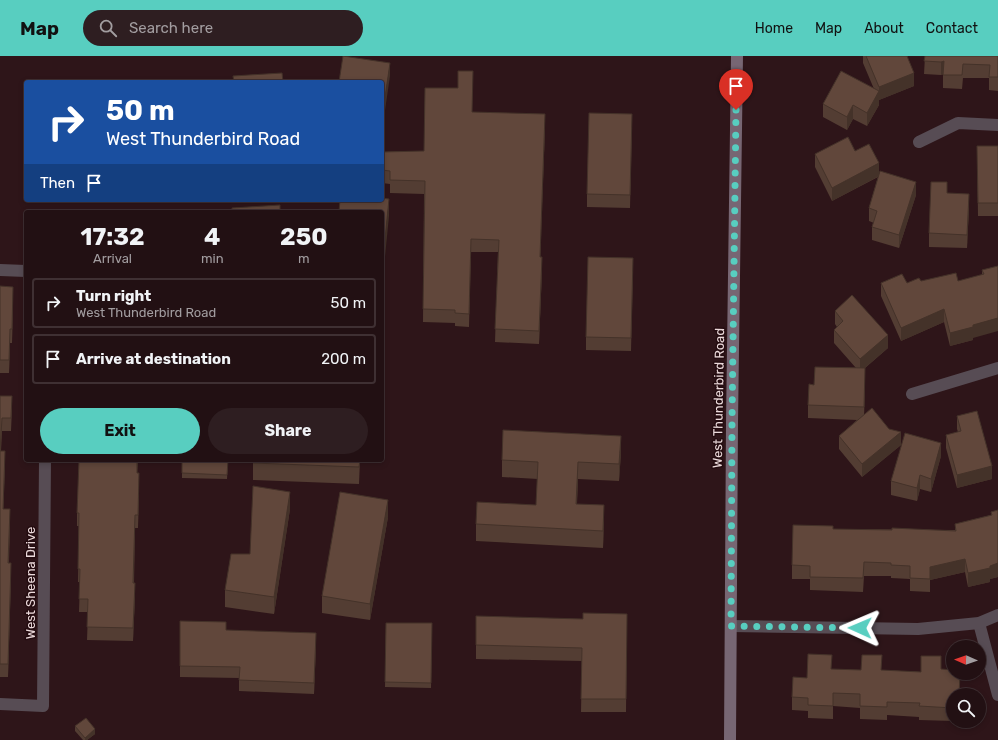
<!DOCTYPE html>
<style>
body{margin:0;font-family:Rubik,sans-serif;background:#2e1e21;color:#f1f3f6;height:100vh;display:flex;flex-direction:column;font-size:15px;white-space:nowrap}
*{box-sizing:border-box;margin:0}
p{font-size:13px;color:#a29da0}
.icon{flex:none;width:22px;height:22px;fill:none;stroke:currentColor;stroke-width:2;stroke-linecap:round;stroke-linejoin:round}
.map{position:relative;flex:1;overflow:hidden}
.side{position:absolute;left:24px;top:154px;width:360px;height:252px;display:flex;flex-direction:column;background:#221013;border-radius:4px;box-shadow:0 2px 6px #0003,0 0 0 1px #3f3033}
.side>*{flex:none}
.top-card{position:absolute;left:24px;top:24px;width:360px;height:122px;border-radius:4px;box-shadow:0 2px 6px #0003,0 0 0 1px #3f3033;background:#1a4fa0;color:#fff;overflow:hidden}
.needle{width:26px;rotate:272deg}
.tools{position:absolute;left:946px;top:584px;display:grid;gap:8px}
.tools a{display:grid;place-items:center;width:40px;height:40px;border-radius:50%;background:#221013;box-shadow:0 2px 6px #0003,0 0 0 1px #3f3033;font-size:20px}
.pin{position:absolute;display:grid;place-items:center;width:34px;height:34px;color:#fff;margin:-41px -17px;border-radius:50% 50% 50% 0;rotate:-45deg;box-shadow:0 0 4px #0007}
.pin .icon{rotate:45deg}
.me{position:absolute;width:44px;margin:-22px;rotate:271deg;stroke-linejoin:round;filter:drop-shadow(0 0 3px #0008)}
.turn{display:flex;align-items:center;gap:14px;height:84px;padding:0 16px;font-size:18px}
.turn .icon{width:52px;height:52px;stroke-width:2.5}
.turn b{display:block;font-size:28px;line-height:34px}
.then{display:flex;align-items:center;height:38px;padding:0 16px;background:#0003;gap:8px;font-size:15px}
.eta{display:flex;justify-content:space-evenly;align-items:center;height:68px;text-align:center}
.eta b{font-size:24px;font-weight:700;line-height:28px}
.action{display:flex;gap:8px;margin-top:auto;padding:8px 16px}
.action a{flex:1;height:46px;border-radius:24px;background:#58cec0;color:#111;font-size:16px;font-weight:700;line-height:46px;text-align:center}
.action a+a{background:#2e1e21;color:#f1f3f6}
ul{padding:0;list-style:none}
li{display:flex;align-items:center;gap:12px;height:50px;margin:0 8px 6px;padding:0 8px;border:2px solid #3f3033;border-radius:4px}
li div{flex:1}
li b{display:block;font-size:15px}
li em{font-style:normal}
header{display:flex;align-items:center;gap:24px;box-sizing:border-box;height:56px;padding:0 20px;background:#58cec0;color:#111}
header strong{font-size:19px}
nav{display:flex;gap:22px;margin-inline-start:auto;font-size:14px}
.search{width:280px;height:36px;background:#2e1e21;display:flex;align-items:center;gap:10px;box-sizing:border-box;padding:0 14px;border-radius:22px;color:#a29da0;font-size:15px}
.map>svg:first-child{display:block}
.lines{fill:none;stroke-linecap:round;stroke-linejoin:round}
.street{stroke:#574c54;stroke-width:12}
.secondary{stroke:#776673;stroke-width:12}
.wall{fill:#533d33}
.shaded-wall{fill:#443229}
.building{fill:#61473b;stroke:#443229}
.route{stroke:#58cec0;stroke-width:7;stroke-dasharray:0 12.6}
.labels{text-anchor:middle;stroke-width:3;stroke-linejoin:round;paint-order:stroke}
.street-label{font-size:13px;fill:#ecdadb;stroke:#240c10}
</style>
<header>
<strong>Map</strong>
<div class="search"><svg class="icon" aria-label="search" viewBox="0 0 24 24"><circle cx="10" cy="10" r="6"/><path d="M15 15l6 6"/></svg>Search here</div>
<nav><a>Home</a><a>Map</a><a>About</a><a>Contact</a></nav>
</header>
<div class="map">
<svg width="998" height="684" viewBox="0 0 998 684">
<rect width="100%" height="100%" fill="#2e1519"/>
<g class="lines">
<g class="street">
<path d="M 919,86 L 958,67 L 998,69"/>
<path d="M 0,214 L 26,215"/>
<path d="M 912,338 L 998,312"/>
<path d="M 979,567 L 998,639"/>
<path d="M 731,570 L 918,573 L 979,567 L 998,559"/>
<path d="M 0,648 L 43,650 L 45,404"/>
</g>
<path class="secondary" d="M 730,684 L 732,367 L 737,0"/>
</g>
<g class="wall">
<path d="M 863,0 L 907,0 L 914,30 L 879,44 L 879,43 L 879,49 L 867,70 L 853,63 L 847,74 L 823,61 L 823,48 L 874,33 L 863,7 Z"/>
<path d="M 925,0 L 998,0 L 998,35 L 989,34 L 989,22 L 963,22 L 962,33 L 943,32 L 943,18 L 941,19 L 924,18 Z"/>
<path d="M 473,56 L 545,71 L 540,201 L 542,214 L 539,288 L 495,286 L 498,196 L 471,196 L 469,271 L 455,270 L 455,267 L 423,266 L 424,138 L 390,137 L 390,128 L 382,127 L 382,96 L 424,95 Z"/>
<path d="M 632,71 L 630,152 L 587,151 L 587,138 Z"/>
<path d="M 977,90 L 998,90 L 998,160 L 978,160 Z"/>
<path d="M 855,95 L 879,118 L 916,139 L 899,192 L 872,184 L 872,171 L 874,167 L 869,165 L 869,152 L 878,121 L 832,145 L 815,111 L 815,98 Z"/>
<path d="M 969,151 L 967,192 L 929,191 L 929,177 Z"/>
<path d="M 998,210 L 973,282 L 973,284 L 950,290 L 944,266 L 901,285 L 881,240 L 881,227 L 907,227 L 921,225 L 958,225 L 982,219 L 982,214 Z"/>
<path d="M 633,215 L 631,295 L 586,294 L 586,281 Z"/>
<path d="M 0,230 L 13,244 L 12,287 L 10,287 L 9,317 L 0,317 Z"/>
<path d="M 835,255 L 888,292 L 865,312 L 865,326 L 864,358 L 901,389 L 862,421 L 839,393 L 839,380 L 857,364 L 808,362 L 808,349 L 814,329 L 856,312 L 834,287 L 834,274 L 837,271 L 835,268 Z"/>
<path d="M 0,340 L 12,353 L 11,375 L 2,375 L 1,395 L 5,409 L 3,453 L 10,466 L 9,507 L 11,520 L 8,621 L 0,621 Z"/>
<path d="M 957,360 L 992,423 L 957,432 L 946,392 L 946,379 L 958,376 L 957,373 Z"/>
<path d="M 621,397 L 619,425 L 578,423 L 577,448 L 604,466 L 603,492 L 476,485 L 476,468 L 536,449 L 538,423 L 502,421 L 502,404 Z"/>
<path d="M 941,400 L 931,436 L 920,433 L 917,445 L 891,439 L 891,425 Z"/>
<path d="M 138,404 L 137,417 L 139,430 L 138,472 L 135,472 L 134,527 L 135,540 L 133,585 L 87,584 L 88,556 L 79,556 L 80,526 L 78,526 L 79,470 L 77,470 L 77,457 Z"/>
<path d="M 182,404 L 228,404 L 227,423 L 182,422 Z"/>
<path d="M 253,404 L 360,404 L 359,428 L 253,424 Z"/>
<path d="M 290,453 L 274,558 L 225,551 L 225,534 L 250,498 Z"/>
<path d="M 998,454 L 998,521 L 990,523 L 990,526 L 968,531 L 965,516 L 930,524 L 930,536 L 910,535 L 910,523 L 891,522 L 891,520 L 864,520 L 863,536 L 810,534 L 810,523 L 792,523 L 792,509 L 833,473 L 955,474 L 955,468 L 991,459 L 991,456 Z"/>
<path d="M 388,461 L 370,564 L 322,557 L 322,540 Z"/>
<path d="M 627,558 L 626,656 L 581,656 L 582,605 L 476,603 L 476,589 L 583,563 Z"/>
<path d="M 180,565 L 226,574 L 316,588 L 314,638 L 239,635 L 239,622 L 180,621 Z"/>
<path d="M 386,567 L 432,567 L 431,632 L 385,631 Z"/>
<path d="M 941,613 L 960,617 L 959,639 L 953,639 L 953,665 L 919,664 L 919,661 L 887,659 L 887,664 L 860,663 L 860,652 L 833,650 L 833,663 L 808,662 L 808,655 L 792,654 L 792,641 L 807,622 L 882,614 L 921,616 Z"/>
<path d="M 75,670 L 95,678 L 87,684 L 83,684 L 75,675 Z"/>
</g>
<g class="shaded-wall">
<path d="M 944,5 L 944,18 L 941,19 L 941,6 Z"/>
<path d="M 390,7 L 390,20 L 382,75 L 382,62 Z"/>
<path d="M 914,17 L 914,30 L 879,44 L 879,31 Z"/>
<path d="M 879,35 L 879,49 L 867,70 L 867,57 Z"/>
<path d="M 853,49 L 853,63 L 847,74 L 847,61 Z"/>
<path d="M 545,58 L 545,71 L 540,214 L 540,201 Z"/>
<path d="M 879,107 L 879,120 L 832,145 L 832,132 Z"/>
<path d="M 916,126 L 916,139 L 899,192 L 899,179 Z"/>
<path d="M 969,138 L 969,151 L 967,192 L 967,179 Z"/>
<path d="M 389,143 L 389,160 L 382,231 L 382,214 Z"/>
<path d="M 542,201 L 542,214 L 539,288 L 539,275 Z"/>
<path d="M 13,231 L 13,244 L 12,287 L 12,273 Z"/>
<path d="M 944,253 L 944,266 L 901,285 L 901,272 Z"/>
<path d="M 998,262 L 998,275 L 973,282 L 973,284 L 950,290 L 950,277 L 973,269 Z"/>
<path d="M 10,273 L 10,287 L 9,317 L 9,304 Z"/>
<path d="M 888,279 L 888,292 L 860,316 L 860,303 Z"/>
<path d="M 865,312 L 865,326 L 864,364 L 864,351 Z"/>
<path d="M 901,376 L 901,389 L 862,421 L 862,408 Z"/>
<path d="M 621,380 L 621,397 L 619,425 L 619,408 Z"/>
<path d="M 941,387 L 941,400 L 931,436 L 931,423 Z"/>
<path d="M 5,395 L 5,409 L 3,466 L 3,453 Z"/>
<path d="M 578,406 L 578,423 L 576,465 L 576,448 Z"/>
<path d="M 992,410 L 992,423 L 957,432 L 957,419 Z"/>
<path d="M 139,417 L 139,430 L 138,472 L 138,459 Z"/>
<path d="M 920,419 L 920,433 L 917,445 L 917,432 Z"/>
<path d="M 290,436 L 290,453 L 274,558 L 274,541 Z"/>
<path d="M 388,444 L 388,461 L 370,564 L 370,548 Z"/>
<path d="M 604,449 L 604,466 L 603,492 L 603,475 Z"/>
<path d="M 10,453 L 10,466 L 8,520 L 8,507 Z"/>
<path d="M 965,503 L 965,516 L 930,524 L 930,536 L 930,511 Z"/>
<path d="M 11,507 L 11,520 L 8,621 L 8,608 Z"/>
<path d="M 998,507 L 998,521 L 990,523 L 990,526 L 968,531 L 968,517 Z"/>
<path d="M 135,527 L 135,540 L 133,585 L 133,572 Z"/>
<path d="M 316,577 L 316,588 L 314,638 L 314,627 Z"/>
<path d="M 95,673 L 95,678 L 87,684 L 85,684 L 85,682 Z"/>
</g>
<g class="building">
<path d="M 343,0 L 390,7 L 382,62 L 382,26 L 339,26 Z"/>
<path d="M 866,0 L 907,0 L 914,17 L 879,31 Z"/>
<path d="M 925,0 L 998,0 L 998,21 L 989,21 L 990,9 L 963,8 L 962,19 L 943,19 L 944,5 L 941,6 L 924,5 Z"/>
<path d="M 458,15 L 473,15 L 472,56 L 545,58 L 540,201 L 542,201 L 539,275 L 495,273 L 499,184 L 471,183 L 469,258 L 455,257 L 455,254 L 423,253 L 425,125 L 390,124 L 390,115 L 382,114 L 382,96 L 424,95 L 425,32 L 458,32 Z"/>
<path d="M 841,15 L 879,35 L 867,57 L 853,49 L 847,61 L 823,48 Z"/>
<path d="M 282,17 L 283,26 L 234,26 L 233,20 Z"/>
<path d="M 589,57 L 632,58 L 630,139 L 587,138 Z"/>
<path d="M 848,81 L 855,95 L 869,88 L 879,107 L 832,132 L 815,98 Z"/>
<path d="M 977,90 L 998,90 L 998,147 L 978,147 Z"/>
<path d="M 880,115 L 916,126 L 899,179 L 872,171 L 877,155 L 869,152 Z"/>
<path d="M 931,126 L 947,126 L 947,137 L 969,138 L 967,179 L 929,177 Z"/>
<path d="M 382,142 L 389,143 L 382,214 L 382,156 L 339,156 L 340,144 L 382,144 Z"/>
<path d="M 280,149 L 280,156 L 232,156 L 232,152 Z"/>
<path d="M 588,201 L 633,202 L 631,282 L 586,281 Z"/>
<path d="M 998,210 L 998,262 L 973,269 L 973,271 L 950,277 L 944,253 L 901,272 L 881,227 L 902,218 L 907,227 L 919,222 L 921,225 L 956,217 L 958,225 L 984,218 L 982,214 Z"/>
<path d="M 0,230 L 13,231 L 12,273 L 10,273 L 9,304 L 0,304 Z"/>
<path d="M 852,239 L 888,279 L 860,303 L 834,274 L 843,265 L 835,255 Z"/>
<path d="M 815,311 L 865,312 L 864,351 L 808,349 L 809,328 L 814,329 Z"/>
<path d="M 0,340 L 12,340 L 11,362 L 2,362 L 0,395 L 5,395 L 3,453 L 10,453 L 8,507 L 11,507 L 8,608 L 0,608 Z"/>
<path d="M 872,352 L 889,373 L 901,376 L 862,408 L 839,380 Z"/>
<path d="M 977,355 L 992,410 L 957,419 L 946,379 L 961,375 L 957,360 Z"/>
<path d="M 503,374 L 621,380 L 619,408 L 578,406 L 576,448 L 604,449 L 603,475 L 476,468 L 477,446 L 536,449 L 538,406 L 502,404 Z"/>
<path d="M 905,377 L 941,387 L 931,423 L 920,419 L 917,432 L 891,425 Z"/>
<path d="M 79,404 L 137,404 L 137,417 L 139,417 L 138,459 L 135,459 L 133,527 L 135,527 L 133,572 L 87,571 L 88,543 L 79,543 L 80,513 L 78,513 L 79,457 L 77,457 Z"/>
<path d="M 182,404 L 228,404 L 227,419 L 182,417 Z"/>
<path d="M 253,404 L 360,404 L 359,411 L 253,407 Z"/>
<path d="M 253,430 L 290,436 L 274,541 L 225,534 L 231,498 L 250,498 Z"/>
<path d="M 340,436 L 388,444 L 370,548 L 322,540 Z"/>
<path d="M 998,454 L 998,507 L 990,510 L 990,512 L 968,517 L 965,503 L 930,511 L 930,523 L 910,522 L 910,510 L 891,509 L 891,507 L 864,506 L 863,522 L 810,521 L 810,510 L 792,509 L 793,469 L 833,470 L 833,473 L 892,474 L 892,472 L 956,475 L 955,468 L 992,459 L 991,456 Z"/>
<path d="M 583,557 L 627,558 L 626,643 L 581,643 L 582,592 L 476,589 L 476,560 L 583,563 Z"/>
<path d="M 180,565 L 226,566 L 226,574 L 316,577 L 314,627 L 239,624 L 240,611 L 180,610 Z"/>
<path d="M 386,567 L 432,567 L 431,627 L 385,626 Z"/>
<path d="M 808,598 L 832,599 L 831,613 L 861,614 L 862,599 L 882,599 L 881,614 L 921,616 L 921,600 L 941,600 L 941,613 L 953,614 L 953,617 L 960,617 L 959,639 L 953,639 L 953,652 L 919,650 L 920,647 L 887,646 L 887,651 L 860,650 L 860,638 L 833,637 L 833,650 L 808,649 L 808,642 L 792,641 L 793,621 L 807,622 Z"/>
<path d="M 86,662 L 95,673 L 85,682 L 75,670 Z"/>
</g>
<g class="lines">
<path class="route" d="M 736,54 L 732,367 L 731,570 L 860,572"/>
</g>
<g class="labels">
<g class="street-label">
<text transform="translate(718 342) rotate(-89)" y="5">West Thunderbird Road</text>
<text transform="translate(30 527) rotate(-90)" y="5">West Sheena Drive</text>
</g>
</g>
</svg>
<div class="tools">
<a><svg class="needle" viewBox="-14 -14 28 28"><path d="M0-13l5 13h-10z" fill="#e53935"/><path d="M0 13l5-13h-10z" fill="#a29da0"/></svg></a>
<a><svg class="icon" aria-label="search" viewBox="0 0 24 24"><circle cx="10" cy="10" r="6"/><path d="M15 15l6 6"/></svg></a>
</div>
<div class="pin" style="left:736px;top:54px;background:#d93025"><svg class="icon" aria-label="arrive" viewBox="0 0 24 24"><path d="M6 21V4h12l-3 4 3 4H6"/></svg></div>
<svg class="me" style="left:860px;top:572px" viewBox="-20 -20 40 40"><path d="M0-17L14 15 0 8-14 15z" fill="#58cec0" stroke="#fff" stroke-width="4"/></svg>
<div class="top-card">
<div class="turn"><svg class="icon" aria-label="right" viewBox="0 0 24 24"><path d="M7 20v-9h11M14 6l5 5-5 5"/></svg><div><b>50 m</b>West Thunderbird Road</div></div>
<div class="then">Then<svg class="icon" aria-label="arrive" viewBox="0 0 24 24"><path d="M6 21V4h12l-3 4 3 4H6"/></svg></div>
</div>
<section class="side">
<div class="eta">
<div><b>17:32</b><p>Arrival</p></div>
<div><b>4</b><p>min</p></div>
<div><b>250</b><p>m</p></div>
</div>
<ul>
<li><svg class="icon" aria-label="right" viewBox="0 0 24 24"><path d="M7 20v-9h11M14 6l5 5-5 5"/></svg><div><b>Turn right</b><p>West Thunderbird Road</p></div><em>50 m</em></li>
<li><svg class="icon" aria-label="arrive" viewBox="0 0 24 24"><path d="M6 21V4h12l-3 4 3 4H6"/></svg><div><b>Arrive at destination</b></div><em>200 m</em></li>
</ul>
<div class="action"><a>Exit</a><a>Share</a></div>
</section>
</div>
